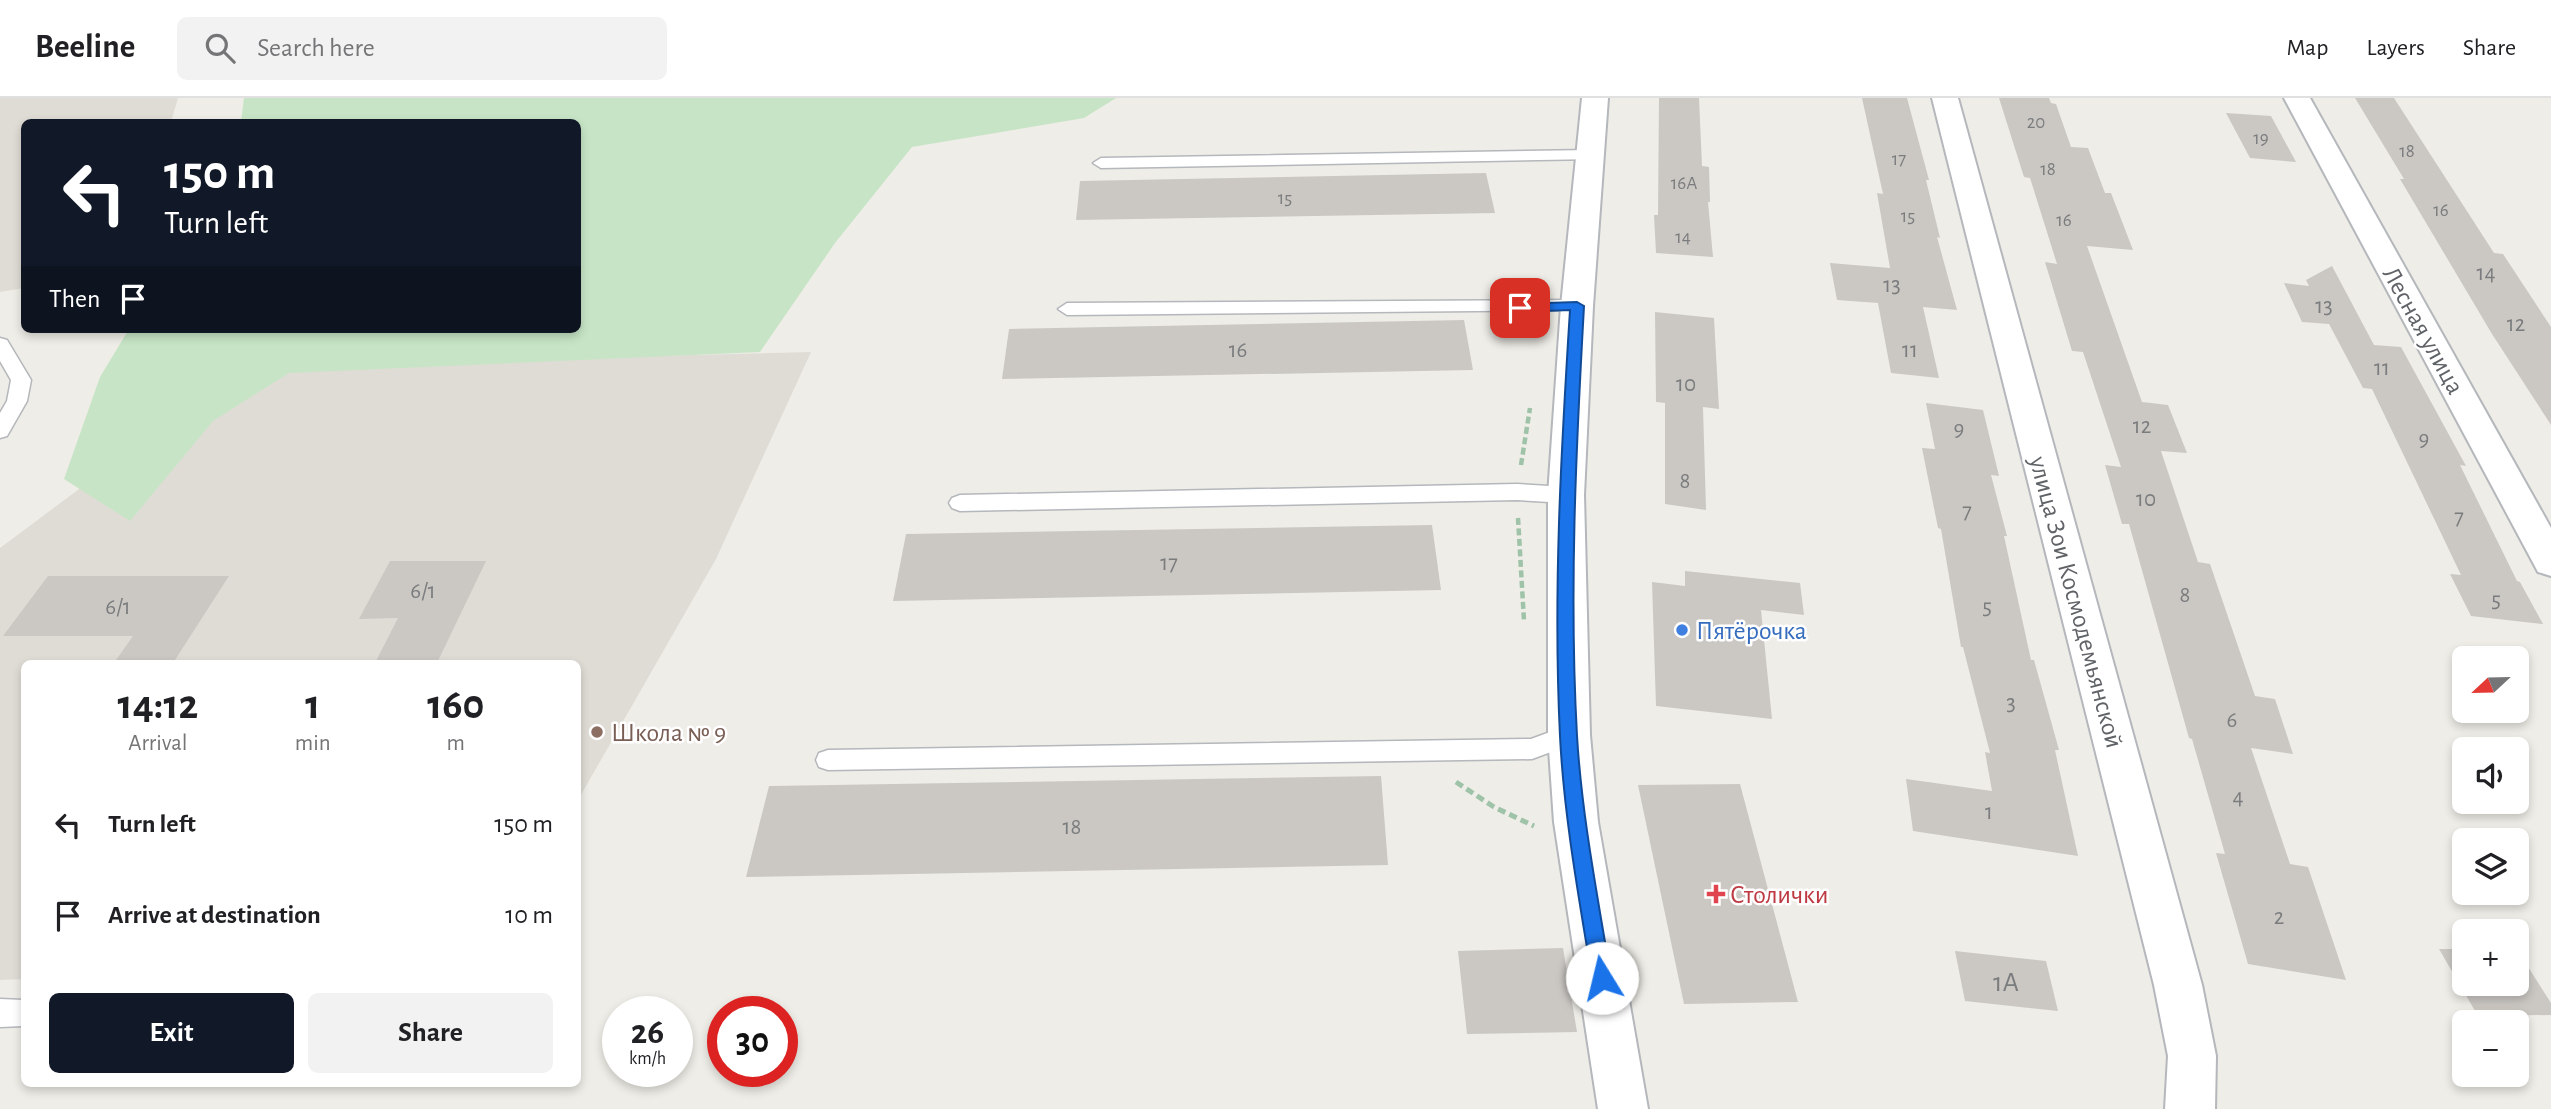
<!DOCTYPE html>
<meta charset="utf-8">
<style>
body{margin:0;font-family:"Alegreya Sans",sans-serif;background:#f2f2f2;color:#202124;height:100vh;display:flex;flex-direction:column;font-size:26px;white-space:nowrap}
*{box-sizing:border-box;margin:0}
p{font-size:23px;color:#757577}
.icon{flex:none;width:38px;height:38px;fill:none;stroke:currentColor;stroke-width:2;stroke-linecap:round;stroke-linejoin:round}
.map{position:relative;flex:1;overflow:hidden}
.details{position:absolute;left:21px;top:562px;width:560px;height:427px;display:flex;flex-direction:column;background:#fff;border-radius:10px;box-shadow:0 4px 10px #0003}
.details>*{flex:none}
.top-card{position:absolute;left:21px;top:21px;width:560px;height:214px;border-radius:10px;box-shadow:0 4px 10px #0003;background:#111827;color:#fff;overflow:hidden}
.needle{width:46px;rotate:248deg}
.tools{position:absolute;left:2452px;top:548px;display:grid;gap:14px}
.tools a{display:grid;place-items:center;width:77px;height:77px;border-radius:10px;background:#fff;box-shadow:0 4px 10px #0003;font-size:35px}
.speed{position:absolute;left:602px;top:898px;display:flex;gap:14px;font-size:35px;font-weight:700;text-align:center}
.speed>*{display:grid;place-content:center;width:91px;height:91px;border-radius:50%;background:#fff;box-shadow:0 4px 10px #0003;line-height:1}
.speed small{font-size:18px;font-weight:400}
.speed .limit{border:10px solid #d22;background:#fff;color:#111}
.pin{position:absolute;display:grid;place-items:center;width:60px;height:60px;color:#fff;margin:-30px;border-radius:14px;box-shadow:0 4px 10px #0006}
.me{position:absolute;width:77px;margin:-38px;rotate:351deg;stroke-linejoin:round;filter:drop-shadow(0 0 5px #0008)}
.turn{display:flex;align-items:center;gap:24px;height:147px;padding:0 28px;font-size:32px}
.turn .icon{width:91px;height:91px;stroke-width:2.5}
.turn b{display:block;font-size:49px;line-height:60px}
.then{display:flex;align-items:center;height:66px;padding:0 28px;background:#0003;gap:14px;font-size:26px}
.eta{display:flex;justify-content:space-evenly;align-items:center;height:119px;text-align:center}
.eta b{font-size:42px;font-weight:700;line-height:49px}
.primary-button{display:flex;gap:14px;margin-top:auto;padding:14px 28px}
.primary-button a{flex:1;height:80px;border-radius:10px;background:#111827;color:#fff;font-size:28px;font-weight:700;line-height:80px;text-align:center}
.primary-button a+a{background:#f2f2f2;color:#202124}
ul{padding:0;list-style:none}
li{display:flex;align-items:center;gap:21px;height:91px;padding:0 28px}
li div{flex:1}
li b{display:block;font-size:26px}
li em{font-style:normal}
header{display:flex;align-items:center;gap:42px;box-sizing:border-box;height:98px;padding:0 35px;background:#fff;border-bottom:2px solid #e0e0e0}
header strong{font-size:33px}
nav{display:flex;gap:38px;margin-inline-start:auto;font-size:24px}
.search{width:490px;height:63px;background:#f2f2f2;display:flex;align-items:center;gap:18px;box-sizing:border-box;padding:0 24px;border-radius:10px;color:#757577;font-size:26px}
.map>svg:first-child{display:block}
.education{fill:#dfdcd5}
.green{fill:#c7e5c6}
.building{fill:#cbc8c4}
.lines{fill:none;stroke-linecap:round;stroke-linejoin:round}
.service-casing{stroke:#b4b7bb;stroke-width:3}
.minor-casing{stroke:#b4b7bb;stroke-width:4}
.path-far1{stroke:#9ec3a8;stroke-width:4.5;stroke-dasharray:7 3.5;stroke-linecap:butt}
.path{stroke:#9ec3a8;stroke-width:5;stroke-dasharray:8 4.5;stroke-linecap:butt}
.service{fill:#fff;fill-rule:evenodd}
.minor{fill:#fff;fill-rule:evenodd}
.route{fill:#1a73e8;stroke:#114b97;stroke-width:2}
.shop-dot{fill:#3f7fe0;stroke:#fff;stroke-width:2.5}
.education-dot{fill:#8d6e63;stroke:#fff;stroke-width:2.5}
.health-dot{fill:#e0444e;stroke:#fff;stroke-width:2.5}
.labels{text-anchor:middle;stroke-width:5;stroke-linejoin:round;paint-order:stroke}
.far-number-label{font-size:19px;fill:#7a7c7e}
.number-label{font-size:23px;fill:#7a7c7e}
.street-label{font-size:26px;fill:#5f6266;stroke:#fff}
.shop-label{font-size:26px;fill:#366cbe;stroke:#fff;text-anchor:start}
.education-label{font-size:26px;fill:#785e54;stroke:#fff;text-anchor:start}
.health-label{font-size:26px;fill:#be3a42;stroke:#fff;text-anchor:start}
.near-number-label{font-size:28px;fill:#7a7c7e}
</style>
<header>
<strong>Beeline</strong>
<div class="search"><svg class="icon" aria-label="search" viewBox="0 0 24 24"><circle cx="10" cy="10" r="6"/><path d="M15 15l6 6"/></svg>Search here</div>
<nav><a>Map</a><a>Layers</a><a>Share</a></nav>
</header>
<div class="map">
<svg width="2551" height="1011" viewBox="0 0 2551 1011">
<rect width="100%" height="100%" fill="#efede7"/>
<g class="education">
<path d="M 0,0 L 178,0 L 171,24 L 24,24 L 24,190 L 0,194 Z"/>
<path d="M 811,254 L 716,461 L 578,702 L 578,565 L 24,565 L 24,881 L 0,882 L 0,450 L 244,268 Z"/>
</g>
<path class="green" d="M 244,0 L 1116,0 L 1084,20 L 912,49 L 835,145 L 760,254 L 289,275 L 213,323 L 130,423 L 64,381 L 100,279 L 129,231 L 578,231 L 578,24 L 241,24 Z"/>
<g class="building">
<path d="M 1659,0 L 1699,0 L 1702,68 L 1709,69 L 1710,104 L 1708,104 L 1713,159 L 1656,155 L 1654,117 L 1658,117 Z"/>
<path d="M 1862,0 L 1907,0 L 1929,82 L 1926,82 L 1940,140 L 1937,139 L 1957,212 L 1923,209 L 1939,280 L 1891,275 L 1878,205 L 1837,202 L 1830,165 L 1890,170 L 1877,95 L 1883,96 Z"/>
<path d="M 1999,0 L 2049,0 L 2051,5 L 2056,6 L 2071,49 L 2088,50 L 2105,95 L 2111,95 L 2133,152 L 2087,148 L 2142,304 L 2168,307 L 2187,355 L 2161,353 L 2198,464 L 2210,466 L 2255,598 L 2275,601 L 2293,656 L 2251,650 L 2290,766 L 2308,769 L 2346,882 L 2248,866 L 2216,755 L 2225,756 L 2192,641 L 2189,640 L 2129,426 L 2122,426 L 2105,367 L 2121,369 L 2083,254 L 2072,253 L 2045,164 L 2057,166 L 2030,80 L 2024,79 Z"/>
<path d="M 2355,0 L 2394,0 L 2494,155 L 2503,156 L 2551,229 L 2551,327 L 2492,236 L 2400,81 L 2404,81 Z"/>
<path d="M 2226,15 L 2271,18 L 2296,64 L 2250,60 Z"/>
<path d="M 1486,75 L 1495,115 L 1076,122 L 1080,83 Z"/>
<path d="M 2332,168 L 2374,247 L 2401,249 L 2466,368 L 2460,367 L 2517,483 L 2520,484 L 2543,526 L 2471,518 L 2450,476 L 2461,477 L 2372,291 L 2363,290 L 2329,226 L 2302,224 L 2284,185 L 2309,188 L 2306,182 Z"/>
<path d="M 1655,214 L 1714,220 L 1719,311 L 1703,309 L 1706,412 L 1665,406 L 1665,305 L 1656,304 Z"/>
<path d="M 1464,222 L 1473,272 L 1002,281 L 1009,231 Z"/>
<path d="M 1926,305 L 1983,312 L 1999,378 L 1991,377 L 2007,438 L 2004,438 L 2031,562 L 2034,562 L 2059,652 L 2055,652 L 2078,758 L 1913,733 L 1906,681 L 1992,693 L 1985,654 L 1990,655 L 1963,549 L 1961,549 L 1941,431 L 1938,430 L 1922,350 L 1935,351 Z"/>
<path d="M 1432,427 L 1441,492 L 893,503 L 906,436 Z"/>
<path d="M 390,463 L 486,463 L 437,565 L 375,565 L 398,520 L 359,521 Z"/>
<path d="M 1685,473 L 1800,485 L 1804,517 L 1761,512 L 1772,621 L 1656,608 L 1652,484 L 1685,488 Z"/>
<path d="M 48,478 L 229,478 L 173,565 L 114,565 L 133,538 L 3,538 Z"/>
<path d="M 1381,678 L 1388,767 L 746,779 L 769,688 Z"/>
<path d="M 1740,686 L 1798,904 L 1684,906 L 1638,687 Z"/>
<path d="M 1563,850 L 1577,934 L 1467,936 L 1458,853 Z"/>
<path d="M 2516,850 L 2551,905 L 2551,917 L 2478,918 L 2439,851 L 2464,851 L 2464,886 L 2516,886 Z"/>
<path d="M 1955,853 L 2046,863 L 2058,913 L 1965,903 Z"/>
</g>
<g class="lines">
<defs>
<g id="service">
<path d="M 1591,52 L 1599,57 L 1597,61 L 1101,70 L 1093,65 L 1101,60 Z"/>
<path d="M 1577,202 L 1586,208 L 1584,212 L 1067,217 L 1058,211 L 1067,205 Z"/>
<path d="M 0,240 L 7,242 L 31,282 L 27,303 L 7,338 L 0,340 L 0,315 L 7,303 L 11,282 L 0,263 Z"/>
<path d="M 1517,386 L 1566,389 L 1574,392 L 1577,397 L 1574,402 L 1566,405 L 1517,402 L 960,413 L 952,410 L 949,405 L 952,400 L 960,397 Z"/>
<path d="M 1569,627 L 1578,630 L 1581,637 L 1578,644 L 1532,661 L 828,672 L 819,669 L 816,662 L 819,655 L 828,652 L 1531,641 Z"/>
<path d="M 0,901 L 24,902 L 24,928 L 0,929 Z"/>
</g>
<g id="minor">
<path d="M 1582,0 L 1608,0 L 1593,208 L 1584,397 L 1590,637 L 1598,724 L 1648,1011 L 1598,1011 L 1554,724 L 1548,637 L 1548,397 L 1561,208 Z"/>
<path d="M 1932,0 L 1958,0 L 2202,887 L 2216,958 L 2215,1011 L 2165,1011 L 2168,958 L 2154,887 Z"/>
<path d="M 2284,0 L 2310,0 L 2551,430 L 2551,478 L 2538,474 Z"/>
</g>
</defs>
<use href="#service" class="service-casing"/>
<use href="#minor" class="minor-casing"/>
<g class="path-far1">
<path d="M 1521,367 L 1530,310"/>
<path d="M 1518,420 L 1524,523"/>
</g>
<path class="path" d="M 1456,684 L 1494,709 L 1534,728"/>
<use href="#service" class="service"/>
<use href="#minor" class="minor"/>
</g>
<path class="route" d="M 1577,204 L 1584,208 C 1576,351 1569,495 1577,638 C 1582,720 1598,800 1611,880 L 1608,887 L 1602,890 L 1595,887 L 1592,880 C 1579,800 1564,719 1560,638 C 1553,496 1561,354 1570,212 L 1520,214 L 1513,210 L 1520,206 Z"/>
<circle class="shop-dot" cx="1682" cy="532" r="7"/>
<circle class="education-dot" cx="597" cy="634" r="7"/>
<path class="health-dot" d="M1712.5 785.5h7v7h7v7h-7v7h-7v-7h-7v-7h7z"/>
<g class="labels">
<g class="far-number-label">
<text x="2036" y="30">20</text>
<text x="2261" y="46">19</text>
<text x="2407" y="59">18</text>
<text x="1899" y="67">17</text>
<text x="2048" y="77">18</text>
<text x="1684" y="91">16А</text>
<text x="1285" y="106">15</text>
<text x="2441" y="118">16</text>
<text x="1908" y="124">15</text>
<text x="2064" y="128">16</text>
<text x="1683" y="145">14</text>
</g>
<g class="number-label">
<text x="2486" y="182">14</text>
<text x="1892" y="194">13</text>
<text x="2324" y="215">13</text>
<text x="2516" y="233">12</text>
<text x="1238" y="259">16</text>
<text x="1910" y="259">11</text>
<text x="2382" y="277">11</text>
<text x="1686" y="293">10</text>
<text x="2142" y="335">12</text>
<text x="1959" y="338">9</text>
<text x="2424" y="348">9</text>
<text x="1685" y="390">8</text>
<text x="2146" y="408">10</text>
<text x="1967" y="420">7</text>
<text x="2459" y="426">7</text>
<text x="1169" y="472">17</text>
<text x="423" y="500">6/1</text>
<text x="2185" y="504">8</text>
<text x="2496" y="509">5</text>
<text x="118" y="516">6/1</text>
<text x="1987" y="516">5</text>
<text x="2011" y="612">3</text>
<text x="2232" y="629">6</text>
<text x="2238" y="706">4</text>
<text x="1989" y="721">1</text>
<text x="1072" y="736">18</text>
<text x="2279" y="826">2</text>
</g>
<g class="street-label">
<text transform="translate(2424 232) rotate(61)" y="9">Лесная улица</text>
<text transform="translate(2077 504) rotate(75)" y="9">улица Зои Космодемьянской</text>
</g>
<g class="shop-label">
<text x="1696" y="541">Пятёрочка</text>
</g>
<g class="education-label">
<text x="611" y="643">Школа № 9</text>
</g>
<g class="health-label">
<text x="1730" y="805">Столички</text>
</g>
<g class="near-number-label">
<text x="2006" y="893">1А</text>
</g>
</g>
</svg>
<div class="tools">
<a><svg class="needle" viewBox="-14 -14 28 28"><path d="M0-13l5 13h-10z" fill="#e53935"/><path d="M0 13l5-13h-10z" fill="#757577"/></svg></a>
<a><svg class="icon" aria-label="sound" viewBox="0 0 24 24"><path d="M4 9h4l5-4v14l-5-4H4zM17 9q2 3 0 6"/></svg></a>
<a><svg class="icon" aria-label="layers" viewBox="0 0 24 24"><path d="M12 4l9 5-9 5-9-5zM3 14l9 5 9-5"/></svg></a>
<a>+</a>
<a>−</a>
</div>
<div class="speed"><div>26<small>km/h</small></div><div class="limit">30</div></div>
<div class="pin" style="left:1520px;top:210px;background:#d93025"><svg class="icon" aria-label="arrive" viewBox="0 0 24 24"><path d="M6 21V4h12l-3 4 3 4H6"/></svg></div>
<svg class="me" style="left:1602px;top:880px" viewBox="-20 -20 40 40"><circle r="19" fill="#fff"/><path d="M0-13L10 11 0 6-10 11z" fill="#1a73e8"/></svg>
<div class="top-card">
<div class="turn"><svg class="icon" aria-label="left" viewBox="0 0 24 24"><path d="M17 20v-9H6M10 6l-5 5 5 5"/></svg><div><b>150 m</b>Turn left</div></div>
<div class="then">Then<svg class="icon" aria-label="arrive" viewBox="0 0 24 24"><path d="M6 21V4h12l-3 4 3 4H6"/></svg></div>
</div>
<section class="details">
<div class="eta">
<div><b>14:12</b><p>Arrival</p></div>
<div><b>1</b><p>min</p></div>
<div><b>160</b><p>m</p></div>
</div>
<ul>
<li><svg class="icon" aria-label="left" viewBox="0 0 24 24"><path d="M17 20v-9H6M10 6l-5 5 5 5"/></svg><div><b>Turn left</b></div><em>150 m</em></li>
<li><svg class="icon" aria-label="arrive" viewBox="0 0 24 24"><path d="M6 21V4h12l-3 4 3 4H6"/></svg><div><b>Arrive at destination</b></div><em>10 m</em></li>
</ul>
<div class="primary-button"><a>Exit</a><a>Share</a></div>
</section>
</div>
